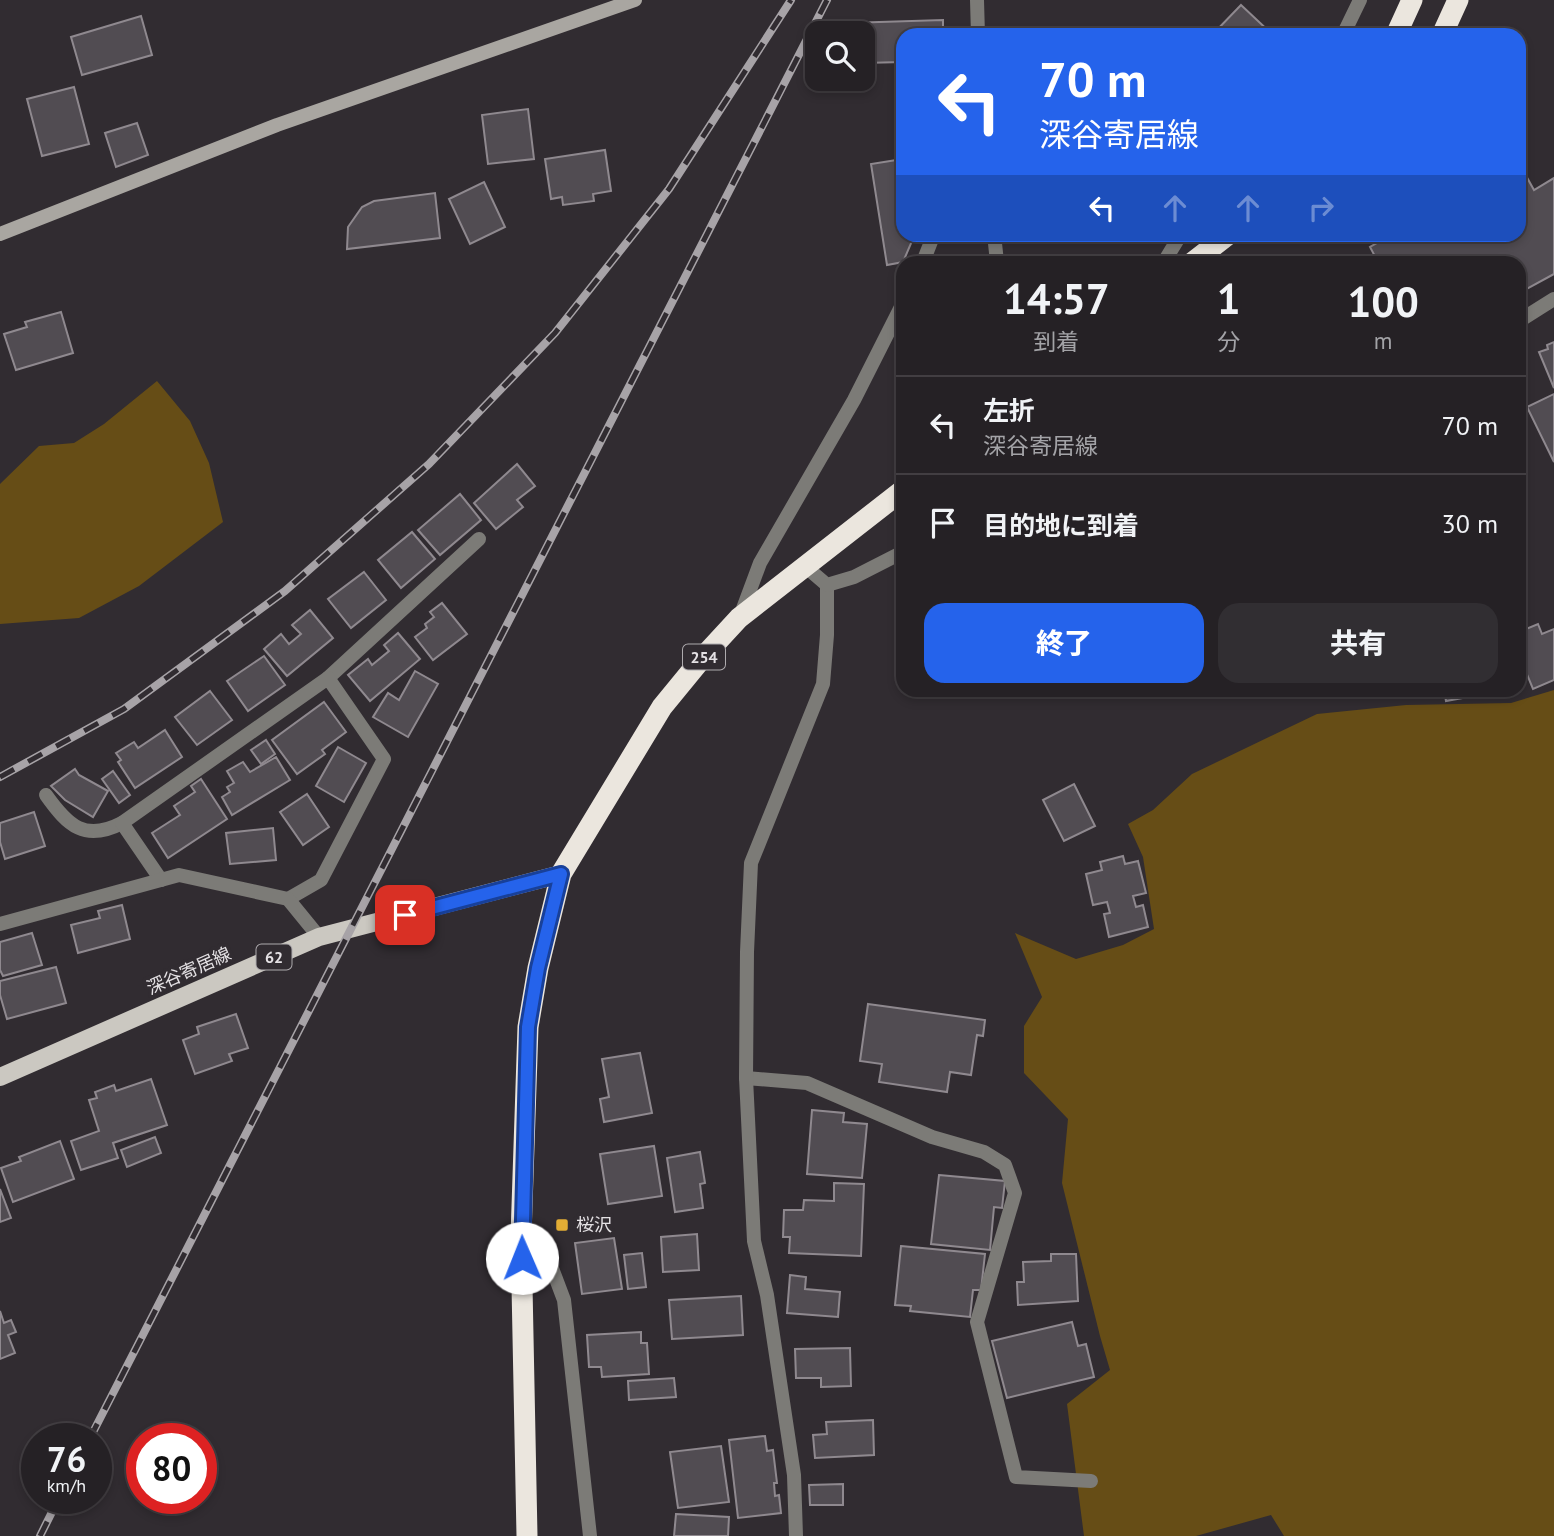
<!DOCTYPE html>
<html lang="ja">
<meta charset="utf-8">
<style>
body{margin:0;font-family:"PT Sans","Noto Sans JP",sans-serif;background:#312e32;color:#f1f3f6;height:100vh;display:flex;flex-direction:column;font-size:26px;white-space:nowrap}
*{box-sizing:border-box;margin:0}
p{font-size:23px;color:#a3a3a7}
.icon{flex:none;width:38px;height:38px;fill:none;stroke:currentColor;stroke-width:2;stroke-linecap:round;stroke-linejoin:round}
.map{position:relative;flex:1;overflow:hidden}
.drawer{position:absolute;left:896px;top:256px;width:630px;height:441px;display:flex;flex-direction:column;background:#252125;border-radius:21px;box-shadow:0 4px 10px #0003,0 0 0 2px #423e42}
.drawer>*{flex:none}
.guide{position:absolute;left:896px;top:28px;width:630px;height:214px;border-radius:21px;box-shadow:0 4px 10px #0003,0 0 0 2px #423e42;background:#2563eb;color:#fff;overflow:hidden}
.tools{position:absolute;left:805px;top:21px;display:grid;gap:14px}
.tools a{display:grid;place-items:center;width:70px;height:70px;border-radius:14px;background:#252125;box-shadow:0 4px 10px #0003,0 0 0 2px #423e42;font-size:35px}
.speed{position:absolute;left:21px;top:1423px;display:flex;gap:14px;font-size:35px;font-weight:700;text-align:center}
.speed>*{display:grid;place-content:center;width:91px;height:91px;border-radius:50%;background:#252125;box-shadow:0 4px 10px #0003,0 0 0 2px #423e42;line-height:1}
.speed small{font-size:18px;font-weight:400}
.speed .limit{border:10px solid #d22;background:#fff;color:#111}
.pin{position:absolute;display:grid;place-items:center;width:60px;height:60px;color:#fff;margin:-30px;border-radius:14px;box-shadow:0 4px 10px #0006}
.me{position:absolute;width:77px;margin:-38px;rotate:359deg;stroke-linejoin:round;filter:drop-shadow(0 0 5px #0008)}
.turn{display:flex;align-items:center;gap:24px;height:147px;padding:0 28px;font-size:32px}
.turn .icon{width:91px;height:91px;stroke-width:2.5}
.turn b{display:block;font-size:49px;line-height:60px}
.lanes{display:flex;align-items:center;height:66px;padding:0 28px;background:#0003;justify-content:center;gap:35px;direction:ltr}
.lanes .off{opacity:.35}
.eta{display:flex;justify-content:space-evenly;align-items:center;height:119px;text-align:center}
.eta b{font-size:42px;font-weight:800;line-height:49px}
.button{display:flex;gap:14px;margin-top:auto;padding:14px 28px}
.button a{flex:1;height:80px;border-radius:21px;background:#2563eb;color:#fff;font-size:28px;font-weight:800;line-height:80px;text-align:center}
.button a+a{background:#312e32;color:#f1f3f6}
ul{padding:0;list-style:none}
li{display:flex;align-items:center;gap:21px;height:98px;padding:0 28px;border-top:2px solid #423e42}
li div{flex:1}
li b{display:block;font-size:26px}
li em{font-style:normal}
.map>svg:first-child{display:block}
.green{fill:#664d16}
.building{fill:#514c52;stroke:#8f898f;stroke-width:2}
.lines{fill:none;stroke-linecap:round;stroke-linejoin:round}
.lane{stroke:#7c7b77;stroke-width:14}
.street{stroke:#7c7b77;stroke-width:14}
.secondary{stroke:#a9a6a1;stroke-width:14}
.primary{stroke:#cbc8c1;stroke-width:18}
.highway{stroke:#ebe6de;stroke-width:21}
.rail-casing{stroke:#a7a3a7;stroke-width:8}
.rail{stroke:#312c31;stroke-width:5;stroke-dasharray:16;stroke-linecap:butt}
.route-casing{stroke:#184099;stroke-width:18}
.route{stroke:#2563eb;stroke-width:12}
.poi-dot{fill:#e3ae35;stroke:#312c31;stroke-width:2.5}
.labels{text-anchor:middle;stroke-width:7;stroke-linejoin:round;paint-order:stroke}
.shield{fill:#312c31;stroke:#aeabae;stroke-width:2}
.shield-label{font-size:16px;font-weight:bold;fill:#e4e1e4}
.street-label{font-size:18px;fill:#e4e1e4;stroke:#312c31}
.poi-label{font-size:18px;fill:#e4e1e4;stroke:#312c31;text-anchor:start}
</style>
<div class="map">
<svg width="1554" height="1536" viewBox="0 0 1554 1536">
<rect width="100%" height="100%" fill="#312c31"/>
<g class="green">
<path d="M 157,381 L 190,421 L 209,463 L 223,522 L 139,586 L 79,618 L 0,624 L 0,484 L 39,446 L 74,443 L 104,424 Z"/>
<path d="M 1554,690 L 1554,1536 L 1284,1536 L 1271,1515 L 1196,1536 L 1084,1536 L 1067,1404 L 1110,1370 L 1100,1336 L 1062,1183 L 1068,1119 L 1024,1073 L 1024,1026 L 1042,997 L 1015,933 L 1076,959 L 1123,945 L 1154,929 L 1143,857 L 1128,824 L 1153,810 L 1192,774 L 1317,714 L 1406,705 L 1511,703 Z"/>
</g>
<g class="building">
<path d="M 1241,5 L 1273,35 L 1212,35 Z"/>
<path d="M 141,16 L 152,55 L 82,75 L 71,37 Z"/>
<path d="M 943,20 L 943,35 L 903,35 L 903,62 L 863,63 L 863,33 L 848,33 L 848,23 Z"/>
<path d="M 74,87 L 89,144 L 42,156 L 27,99 Z"/>
<path d="M 528,109 L 534,159 L 488,164 L 482,115 Z"/>
<path d="M 137,123 L 148,155 L 116,167 L 105,133 Z"/>
<path d="M 605,150 L 611,191 L 593,194 L 594,201 L 563,205 L 562,197 L 551,199 L 545,159 Z"/>
<path d="M 903,159 L 903,234 L 915,234 L 903,262 L 887,265 L 871,164 Z"/>
<path d="M 1520,165 L 1534,190 L 1554,178 L 1554,274 L 1519,293 L 1519,262 L 1378,262 L 1370,247 L 1393,234 L 1519,234 Z"/>
<path d="M 484,182 L 505,227 L 470,244 L 449,199 Z"/>
<path d="M 435,193 L 440,238 L 347,249 L 348,227 L 362,207 L 374,201 Z"/>
<path d="M 61,312 L 73,353 L 16,370 L 4,334 L 27,327 L 25,322 Z"/>
<path d="M 1554,342 L 1554,388 L 1539,352 L 1548,349 L 1547,345 Z"/>
<path d="M 1554,394 L 1554,462 L 1527,407 Z"/>
<path d="M 517,464 L 535,486 L 517,500 L 523,507 L 496,529 L 474,503 Z"/>
<path d="M 460,494 L 481,520 L 440,555 L 418,530 Z"/>
<path d="M 412,532 L 435,559 L 401,588 L 378,560 Z"/>
<path d="M 364,572 L 386,600 L 351,628 L 328,599 Z"/>
<path d="M 442,603 L 467,634 L 433,660 L 415,637 L 427,628 L 425,624 L 434,617 L 430,612 Z"/>
<path d="M 310,610 L 333,638 L 287,676 L 264,649 L 281,634 L 289,644 L 301,634 L 292,625 Z"/>
<path d="M 1538,624 L 1542,634 L 1554,629 L 1554,680 L 1533,689 L 1519,655 L 1519,632 Z"/>
<path d="M 398,633 L 420,659 L 370,701 L 348,675 L 368,659 L 372,665 L 389,651 L 384,645 Z"/>
<path d="M 264,656 L 285,685 L 248,711 L 227,681 Z"/>
<path d="M 415,671 L 438,684 L 408,737 L 373,717 L 388,693 L 399,700 Z"/>
<path d="M 1444,690 L 1496,690 L 1496,692 L 1446,701 Z"/>
<path d="M 210,691 L 232,720 L 197,745 L 175,717 Z"/>
<path d="M 324,702 L 346,732 L 322,750 L 325,754 L 297,774 L 272,740 Z"/>
<path d="M 165,730 L 182,757 L 135,788 L 118,762 L 121,760 L 116,753 L 134,742 L 138,748 Z"/>
<path d="M 266,740 L 275,754 L 261,764 L 251,750 Z"/>
<path d="M 338,747 L 366,763 L 344,802 L 316,786 Z"/>
<path d="M 276,757 L 290,780 L 232,815 L 222,797 L 230,792 L 227,787 L 234,783 L 227,771 L 243,762 L 250,772 Z"/>
<path d="M 75,769 L 79,775 L 108,791 L 93,817 L 65,800 L 51,786 Z"/>
<path d="M 113,771 L 130,795 L 119,803 L 102,779 Z"/>
<path d="M 201,779 L 227,819 L 168,858 L 152,833 L 180,815 L 174,806 L 195,792 L 191,786 Z"/>
<path d="M 1074,784 L 1095,826 L 1064,841 L 1043,800 Z"/>
<path d="M 307,794 L 329,827 L 303,845 L 280,812 Z"/>
<path d="M 34,812 L 45,846 L 5,859 L 0,842 L 0,823 Z"/>
<path d="M 273,828 L 276,860 L 230,864 L 226,833 Z"/>
<path d="M 1123,856 L 1125,864 L 1138,861 L 1146,893 L 1133,896 L 1136,907 L 1143,905 L 1148,927 L 1109,937 L 1104,914 L 1110,913 L 1107,902 L 1093,905 L 1086,874 L 1102,870 L 1100,862 Z"/>
<path d="M 122,905 L 130,939 L 78,953 L 71,925 L 100,918 L 98,911 Z"/>
<path d="M 32,933 L 42,965 L 3,976 L 0,970 L 0,942 Z"/>
<path d="M 56,967 L 66,1003 L 7,1019 L 0,995 L 0,981 Z"/>
<path d="M 868,1004 L 985,1020 L 983,1036 L 977,1035 L 971,1075 L 950,1072 L 947,1092 L 879,1082 L 882,1064 L 860,1061 Z"/>
<path d="M 236,1014 L 248,1048 L 229,1054 L 232,1061 L 195,1074 L 183,1040 L 199,1034 L 197,1027 Z"/>
<path d="M 640,1053 L 652,1113 L 604,1122 L 600,1099 L 609,1097 L 602,1059 Z"/>
<path d="M 151,1079 L 167,1125 L 113,1143 L 118,1158 L 81,1170 L 71,1141 L 99,1131 L 89,1100 L 97,1098 L 95,1092 L 114,1085 L 116,1091 Z"/>
<path d="M 812,1110 L 844,1113 L 843,1122 L 867,1124 L 862,1178 L 807,1174 Z"/>
<path d="M 155,1137 L 161,1153 L 127,1167 L 121,1150 Z"/>
<path d="M 60,1141 L 74,1179 L 13,1202 L 1,1168 L 21,1161 L 19,1157 Z"/>
<path d="M 654,1146 L 662,1196 L 608,1204 L 600,1154 Z"/>
<path d="M 700,1152 L 705,1183 L 700,1184 L 703,1208 L 675,1212 L 667,1158 Z"/>
<path d="M 939,1175 L 1005,1181 L 1002,1208 L 994,1207 L 990,1250 L 931,1244 Z"/>
<path d="M 834,1183 L 864,1184 L 861,1256 L 789,1253 L 790,1237 L 783,1237 L 784,1210 L 803,1210 L 804,1200 L 834,1201 Z"/>
<path d="M 0,1189 L 11,1218 L 0,1222 Z"/>
<path d="M 697,1234 L 699,1270 L 663,1272 L 661,1237 Z"/>
<path d="M 614,1238 L 622,1289 L 582,1294 L 575,1243 Z"/>
<path d="M 901,1246 L 985,1254 L 981,1290 L 973,1290 L 970,1317 L 910,1311 L 911,1306 L 895,1305 Z"/>
<path d="M 642,1253 L 646,1287 L 628,1289 L 624,1255 Z"/>
<path d="M 1051,1254 L 1076,1254 L 1078,1301 L 1018,1305 L 1017,1282 L 1024,1282 L 1023,1262 L 1051,1261 Z"/>
<path d="M 790,1275 L 806,1277 L 805,1289 L 840,1292 L 838,1317 L 787,1313 Z"/>
<path d="M 741,1296 L 743,1335 L 672,1339 L 669,1300 Z"/>
<path d="M 0,1311 L 4,1323 L 11,1320 L 16,1332 L 8,1335 L 15,1353 L 0,1359 Z"/>
<path d="M 1072,1322 L 1078,1346 L 1086,1344 L 1094,1377 L 1007,1398 L 992,1341 Z"/>
<path d="M 641,1332 L 641,1343 L 647,1343 L 649,1374 L 602,1377 L 601,1367 L 589,1367 L 587,1335 Z"/>
<path d="M 850,1348 L 851,1386 L 821,1387 L 821,1378 L 796,1378 L 795,1349 Z"/>
<path d="M 674,1378 L 676,1397 L 629,1400 L 628,1381 Z"/>
<path d="M 873,1420 L 874,1455 L 815,1458 L 813,1435 L 827,1434 L 826,1422 Z"/>
<path d="M 765,1436 L 767,1451 L 773,1450 L 777,1483 L 774,1483 L 775,1496 L 779,1495 L 781,1513 L 738,1518 L 729,1440 Z"/>
<path d="M 721,1446 L 729,1502 L 678,1508 L 670,1452 Z"/>
<path d="M 843,1484 L 843,1505 L 810,1505 L 809,1485 Z"/>
<path d="M 676,1514 L 729,1517 L 728,1536 L 674,1536 Z"/>
</g>
<g class="lines">
<g class="lane">
<path d="M 328,678 L 479,539"/>
<path d="M 46,795 C 68,826 85,842 122,823"/>
<path d="M 161,880 L 122,823 L 328,678 L 384,759 L 321,880 L 288,899"/>
<path d="M 746,1078 L 807,1083 L 932,1137 L 984,1152 L 1005,1165 L 1015,1193 L 977,1322 L 1016,1477 L 1091,1481"/>
<path d="M 796,1536 L 794,1475 L 767,1295 L 754,1241 L 746,1078 L 747,952 L 751,863 L 823,684 L 827,635 L 827,585"/>
</g>
<g class="street">
<path d="M 977,0 L 978,35"/>
<path d="M 1343,35 L 1360,0"/>
<path d="M 994,234 L 997,262"/>
<path d="M 923,262 L 934,234"/>
<path d="M 1164,262 L 1181,234"/>
<path d="M 1519,321 L 1554,299"/>
<path d="M 806,567 L 827,585 L 854,577 L 903,552"/>
<path d="M 741,614 L 760,563 L 854,400 L 903,303"/>
<path d="M 0,924 L 179,875 L 288,899 L 319,937"/>
<path d="M 521,1236 L 550,1263 L 564,1300 L 590,1536"/>
</g>
<path class="secondary" d="M 0,234 L 277,125 L 635,0"/>
<path class="primary" d="M 0,1077 L 319,937 L 561,874"/>
<g class="highway">
<path d="M 1396,35 L 1412,0"/>
<path d="M 1442,35 L 1458,0"/>
<path d="M 1193,262 L 1229,234"/>
<path d="M 527,1536 L 521,1236 L 528,1027 L 538,968 L 561,874 L 662,707 L 703,657 L 739,618 L 903,490"/>
</g>
<defs>
<g id="rail">
<path d="M 0,777 L 124,709 L 285,591 L 429,464 L 555,333 L 669,189 L 791,0"/>
<path d="M 90,1438 L 827,0"/>
<path d="M 40,1536 L 59,1498"/>
</g>
</defs>
<use href="#rail" class="rail-casing"/>
<use href="#rail" class="rail"/>
</g>
<g class="lines">
<defs>
<path id="route" d="M 405,915 L 561,874 L 538,968 L 528,1027 L 522,1258"/>
</defs>
<use href="#route" class="route-casing"/>
<use href="#route" class="route"/>
</g>
<rect class="poi-dot" x="555" y="1218" width="14" height="14" rx="3.5"/>
<g class="labels">
<g class="shield">
<rect x="683" y="644.5" width="42" height="25" rx="5"/>
<rect x="256.5" y="944.5" width="35" height="25" rx="5"/>
</g>
<g class="shield-label">
<text x="704" y="663">254</text>
<text x="274" y="963">62</text>
</g>
<g class="street-label">
<text transform="translate(189 971) rotate(-24)" y="6">深谷寄居線</text>
</g>
<g class="poi-label">
<text x="576" y="1231">桜沢</text>
</g>
</g>
</svg>
<div class="tools">
<a><svg class="icon" aria-label="search" viewBox="0 0 24 24"><circle cx="10" cy="10" r="6"/><path d="M15 15l6 6"/></svg></a>
</div>
<div class="speed"><div>76<small>km/h</small></div><div class="limit">80</div></div>
<div class="pin" style="left:405px;top:915px;background:#d93025"><svg class="icon" aria-label="arrive" viewBox="0 0 24 24"><path d="M6 21V4h12l-3 4 3 4H6"/></svg></div>
<svg class="me" style="left:522px;top:1258px" viewBox="-20 -20 40 40"><circle r="19" fill="#fff"/><path d="M0-13L10 11 0 6-10 11z" fill="#2563eb"/></svg>
<div class="guide">
<div class="turn"><svg class="icon" aria-label="left" viewBox="0 0 24 24"><path d="M17 20v-9H6M10 6l-5 5 5 5"/></svg><div><b>70 m</b>深谷寄居線</div></div>
<div class="lanes"><svg class="icon" aria-label="left" viewBox="0 0 24 24"><path d="M17 20v-9H6M10 6l-5 5 5 5"/></svg><svg class="icon off" aria-label="ahead" viewBox="0 0 24 24"><path d="M12 20V5M6 11l6-6 6 6"/></svg><svg class="icon off" aria-label="ahead" viewBox="0 0 24 24"><path d="M12 20V5M6 11l6-6 6 6"/></svg><svg class="icon off" aria-label="right" viewBox="0 0 24 24"><path d="M7 20v-9h11M14 6l5 5-5 5"/></svg></div>
</div>
<section class="drawer">
<div class="eta">
<div><b>14:57</b><p>到着</p></div>
<div><b>1</b><p>分</p></div>
<div><b>100</b><p>m</p></div>
</div>
<ul>
<li><svg class="icon" aria-label="left" viewBox="0 0 24 24"><path d="M17 20v-9H6M10 6l-5 5 5 5"/></svg><div><b>左折</b><p>深谷寄居線</p></div><em>70 m</em></li>
<li><svg class="icon" aria-label="arrive" viewBox="0 0 24 24"><path d="M6 21V4h12l-3 4 3 4H6"/></svg><div><b>目的地に到着</b></div><em>30 m</em></li>
</ul>
<div class="button"><a>終了</a><a>共有</a></div>
</section>
</div>
